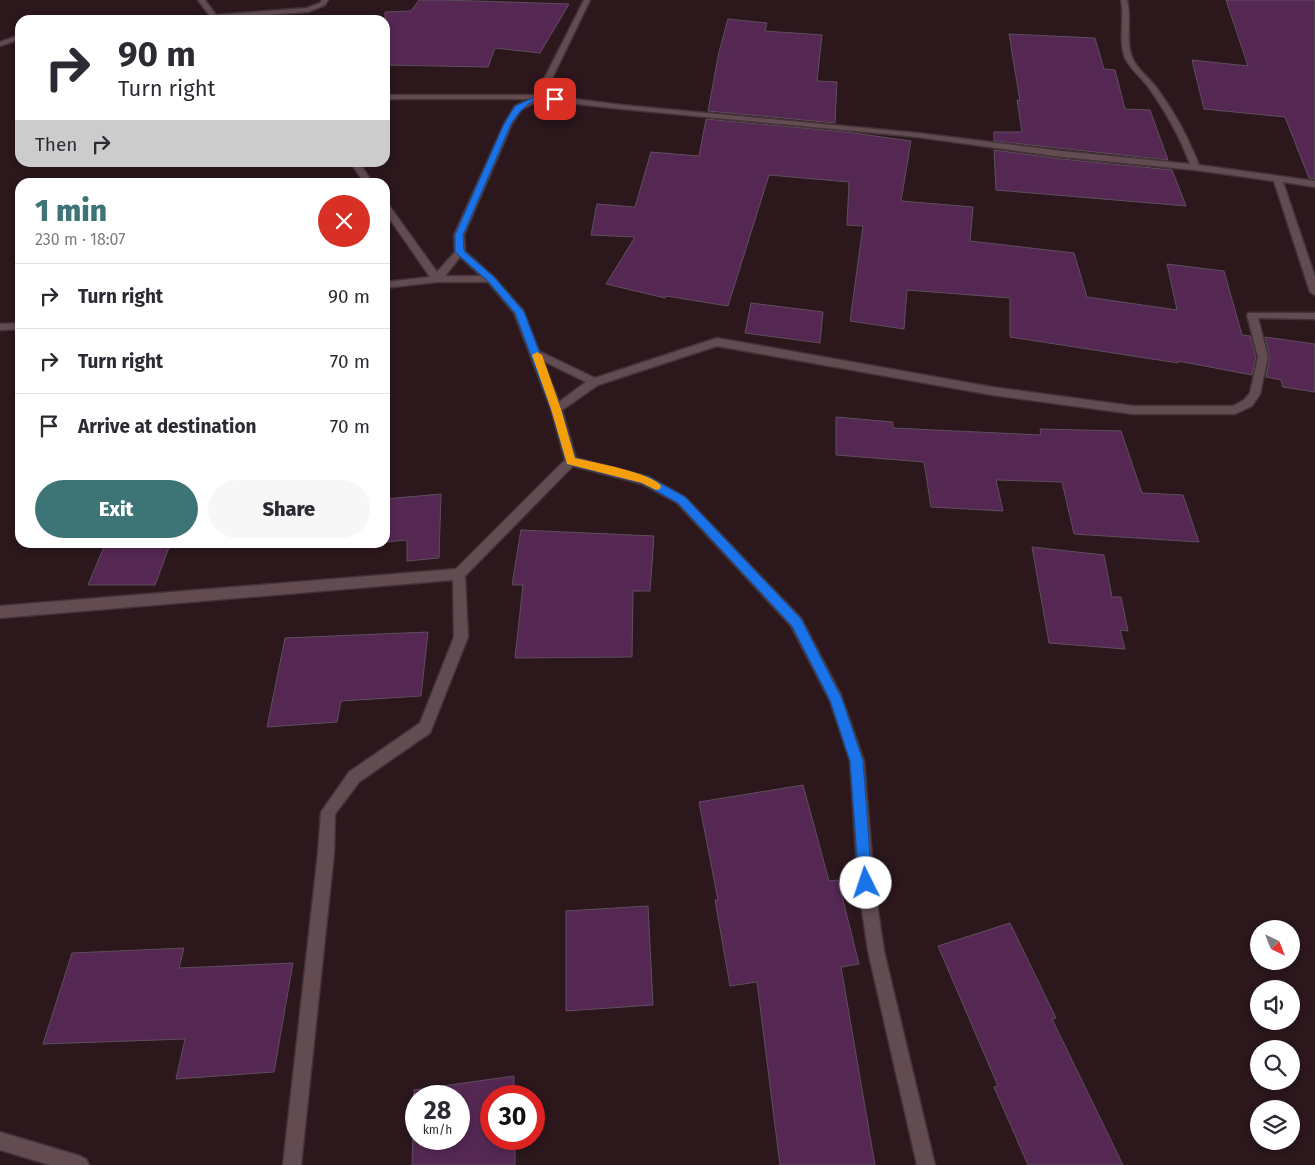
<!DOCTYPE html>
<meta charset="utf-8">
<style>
body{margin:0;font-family:"Fira Sans",sans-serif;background:#f7f7f7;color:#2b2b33;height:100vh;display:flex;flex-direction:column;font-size:19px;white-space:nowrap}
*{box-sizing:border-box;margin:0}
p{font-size:16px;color:#7c7c81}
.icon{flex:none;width:28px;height:28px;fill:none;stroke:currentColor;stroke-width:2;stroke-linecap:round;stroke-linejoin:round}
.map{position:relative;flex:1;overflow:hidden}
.panel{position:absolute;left:15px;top:178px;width:375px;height:370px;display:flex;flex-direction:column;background:#fff;border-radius:15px;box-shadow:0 2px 8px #0003}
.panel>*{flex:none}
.hud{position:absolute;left:15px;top:15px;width:375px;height:152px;border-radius:15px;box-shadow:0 2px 8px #0003;background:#fff;color:#2b2b33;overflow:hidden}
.needle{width:32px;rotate:137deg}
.tools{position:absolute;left:1250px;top:920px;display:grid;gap:10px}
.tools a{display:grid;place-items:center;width:50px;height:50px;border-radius:50%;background:#fff;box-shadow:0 2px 8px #0003;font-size:25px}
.speed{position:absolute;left:405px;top:1085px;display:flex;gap:10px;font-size:25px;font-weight:700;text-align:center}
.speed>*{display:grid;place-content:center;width:65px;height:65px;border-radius:50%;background:#fff;box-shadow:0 2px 8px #0003;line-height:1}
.speed small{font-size:12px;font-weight:400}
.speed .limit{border:8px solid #d22;background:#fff;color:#111}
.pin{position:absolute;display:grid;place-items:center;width:42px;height:42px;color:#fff;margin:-21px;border-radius:10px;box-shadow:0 2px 8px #0006}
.me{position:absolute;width:55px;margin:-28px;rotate:356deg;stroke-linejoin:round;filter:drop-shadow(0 0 4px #0008)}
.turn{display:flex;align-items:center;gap:18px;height:105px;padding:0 20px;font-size:22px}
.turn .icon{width:65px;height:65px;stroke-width:2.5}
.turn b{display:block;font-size:35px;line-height:42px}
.then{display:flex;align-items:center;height:48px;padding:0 20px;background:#0003;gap:10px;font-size:19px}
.round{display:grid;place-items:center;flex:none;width:52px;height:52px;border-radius:26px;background:#f7f7f7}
.overview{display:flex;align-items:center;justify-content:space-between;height:85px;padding:0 20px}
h1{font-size:30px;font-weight:800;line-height:38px;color:#3d7476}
.cta{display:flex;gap:10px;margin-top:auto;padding:10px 20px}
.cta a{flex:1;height:58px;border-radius:30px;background:#3d7476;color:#fff;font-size:20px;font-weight:800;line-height:58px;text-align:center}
.cta a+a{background:#f7f7f7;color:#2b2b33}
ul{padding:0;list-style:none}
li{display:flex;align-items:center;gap:15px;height:65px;padding:0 20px;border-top:1px solid #e1e1e2}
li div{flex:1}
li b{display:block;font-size:19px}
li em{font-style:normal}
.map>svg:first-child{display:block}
.building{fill:#542853;stroke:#5f4f5e;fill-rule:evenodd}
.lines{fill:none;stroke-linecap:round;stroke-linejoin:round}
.minor-casing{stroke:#423337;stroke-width:3}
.minor{fill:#624b51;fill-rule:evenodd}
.route{fill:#1a73e8;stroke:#114b97}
.slow{fill:#f59e0b}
</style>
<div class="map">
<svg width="1315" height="1165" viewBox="0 0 1315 1165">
<rect width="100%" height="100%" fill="#2b171c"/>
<g class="building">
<path d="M 419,0 L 444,0 L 569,4 L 540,53 L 495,48 L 488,67 L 385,65 L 385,12 L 411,11 Z"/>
<path d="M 1226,0 L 1315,0 L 1315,179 L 1309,178 L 1285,117 L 1204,109 L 1192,60 L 1248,66 Z"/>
<path d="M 728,19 L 767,23 L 765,31 L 822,35 L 817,81 L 837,82 L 835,123 L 708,111 L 719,52 Z"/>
<path d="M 1009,34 L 1095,38 L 1104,69 L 1115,70 L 1125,109 L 1150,110 L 1168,160 L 994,141 L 994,132 L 1022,132 L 1017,100 L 1020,101 Z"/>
<path d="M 706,119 L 846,132 L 911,141 L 901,201 L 973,207 L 970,241 L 1074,253 L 1087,297 L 1177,310 L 1167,264 L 1224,271 L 1242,335 L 1250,336 L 1256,357 L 1252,375 L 1178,361 L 1178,363 L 1010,337 L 1010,298 L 907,290 L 904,329 L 850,321 L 863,226 L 847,225 L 849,182 L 769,175 L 728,306 L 666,296 L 665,298 L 606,284 L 635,237 L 591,235 L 597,204 L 635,207 L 651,152 L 699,156 Z"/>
<path d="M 994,150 L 1062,159 L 1172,170 L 1186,206 L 996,190 Z"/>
<path d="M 751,303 L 823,312 L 820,343 L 745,333 Z"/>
<path d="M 1265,337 L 1315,344 L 1315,392 L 1283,387 L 1281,380 L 1266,377 L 1270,357 Z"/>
<path d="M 836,417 L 893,422 L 893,428 L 1041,435 L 1040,429 L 1121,431 L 1142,493 L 1183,495 L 1199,542 L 1074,534 L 1062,482 L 996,480 L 1003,511 L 931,507 L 924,462 L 836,455 Z"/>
<path d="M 441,494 L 439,558 L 407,561 L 407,540 L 385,542 L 385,499 Z"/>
<path d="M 521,530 L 654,536 L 650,591 L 633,591 L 632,657 L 515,658 L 523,585 L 512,585 Z"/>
<path d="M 106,542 L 171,542 L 155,585 L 88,585 Z"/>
<path d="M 1032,547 L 1104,555 L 1112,597 L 1121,597 L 1128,631 L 1120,630 L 1125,649 L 1049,643 Z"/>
<path d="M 428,632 L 421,696 L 341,701 L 337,722 L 267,727 L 285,638 Z"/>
<path d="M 803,785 L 829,881 L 838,880 L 859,964 L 841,967 L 875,1165 L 780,1165 L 757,982 L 730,986 L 715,900 L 718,900 L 699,802 Z"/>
<path d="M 648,906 L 653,1005 L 566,1011 L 566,911 Z"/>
<path d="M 1010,923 L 1056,1018 L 1052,1019 L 1123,1165 L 1028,1165 L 994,1087 L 998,1086 L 938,946 Z"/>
<path d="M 184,948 L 179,968 L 293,963 L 274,1072 L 176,1079 L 185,1039 L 43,1044 L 72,953 Z"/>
<path d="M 514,1076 L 514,1096 L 491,1096 L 491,1139 L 515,1139 L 515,1165 L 412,1165 L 414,1090 ZM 416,1096 L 459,1096 L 459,1139 L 416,1139 Z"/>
</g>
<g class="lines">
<defs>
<g id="minor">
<path d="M 198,0 L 205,0 L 216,15 L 307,8 L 320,3 L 322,0 L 328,0 L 325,5 L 308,12 L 223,18 L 224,20 L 197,20 L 210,16 Z"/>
<path d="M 584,0 L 590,0 L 544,95 L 622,105 L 917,133 L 1062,151 L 1190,164 C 1180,137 1166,112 1149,88 C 1142,78 1130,69 1125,58 C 1118,40 1125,19 1121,0 L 1127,0 C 1132,19 1125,40 1132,57 C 1136,68 1149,78 1156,87 C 1174,111 1188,137 1199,165 L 1315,181 L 1315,187 L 1283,182 L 1315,277 L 1315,295 L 1310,292 L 1274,181 L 1195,170 L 1062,157 L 917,137 L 622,109 L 540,100 L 521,110 L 512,124 L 464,235 L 465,251 L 494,277 L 523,310 L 539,351 L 595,378 L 717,338 L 992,387 L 1133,406 L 1233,406 L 1244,400 L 1250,393 L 1258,357 L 1247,315 L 1248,313 L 1315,313 L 1315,319 L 1258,318 L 1268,357 L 1260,394 L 1252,406 L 1235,414 L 1133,414 L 992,395 L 717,346 L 598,385 L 562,410 L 576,458 L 649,477 L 685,497 L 801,618 L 841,695 L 864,761 L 874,883 L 884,951 L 935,1165 L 917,1165 L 868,951 L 858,883 L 850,761 L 830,701 L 791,626 L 677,503 L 642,484 L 573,466 L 465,576 L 468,637 L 430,733 L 359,782 L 335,814 L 334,853 L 301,1165 L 283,1165 L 318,853 L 321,812 L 349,772 L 420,723 L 454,637 L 453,580 L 0,618 L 0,606 L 456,569 L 565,460 L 551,409 L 514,313 L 488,282 L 437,282 L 385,288 L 385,282 L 430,277 L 385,212 L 385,203 L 388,204 L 437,272 L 455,252 L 454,235 L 504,124 L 515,106 L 529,99 L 385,99 L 385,95 L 536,95 ZM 460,257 L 481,276 L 445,276 ZM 543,361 L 586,382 L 559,402 Z"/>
<path d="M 20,35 L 20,39 L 0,46 L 0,42 Z"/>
<path d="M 350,162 L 359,162 L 372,182 L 364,182 Z"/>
<path d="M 20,323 L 20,329 L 0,330 L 0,324 Z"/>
<path d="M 0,1132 L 80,1156 L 86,1159 L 89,1165 L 50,1165 L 0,1150 Z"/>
</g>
</defs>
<use href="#minor" class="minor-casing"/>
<use href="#minor" class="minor"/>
</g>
<path class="route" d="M 539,95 L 559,99 C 554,102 549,100 543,99 C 529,99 518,113 511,124 L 463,235 L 464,251 L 494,277 L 524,312 L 561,409 L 575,458 L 649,477 L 685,497 L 801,619 L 842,699 L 863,761 L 872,883 L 870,888 L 866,890 L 861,888 L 859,883 L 850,761 L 830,700 L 792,626 L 678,503 L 642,483 L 567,464 L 551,409 L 515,313 L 488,281 L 455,252 L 455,235 L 504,124 L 515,106 Z"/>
<path class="slow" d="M 537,352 L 542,355 L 561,409 L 575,458 C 592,462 653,473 661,486 L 660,489 L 656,490 L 642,483 L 567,464 L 551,409 L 532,355 Z"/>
</svg>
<div class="tools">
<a><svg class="needle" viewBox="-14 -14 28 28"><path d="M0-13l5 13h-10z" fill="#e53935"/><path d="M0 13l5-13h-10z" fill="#7c7c81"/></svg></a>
<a><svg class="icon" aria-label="sound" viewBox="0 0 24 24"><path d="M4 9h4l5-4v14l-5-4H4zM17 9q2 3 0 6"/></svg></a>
<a><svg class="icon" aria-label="search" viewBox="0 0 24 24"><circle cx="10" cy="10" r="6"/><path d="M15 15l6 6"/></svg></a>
<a><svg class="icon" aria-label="layers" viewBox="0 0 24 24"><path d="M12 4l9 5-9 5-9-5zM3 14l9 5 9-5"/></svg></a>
</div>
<div class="speed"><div>28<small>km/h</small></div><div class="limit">30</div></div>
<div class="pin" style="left:555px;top:99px;background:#d93025"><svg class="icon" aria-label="arrive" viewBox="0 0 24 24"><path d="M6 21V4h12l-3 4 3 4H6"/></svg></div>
<svg class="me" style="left:866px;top:883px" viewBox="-20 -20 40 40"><circle r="19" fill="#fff"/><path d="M0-13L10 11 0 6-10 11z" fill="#1a73e8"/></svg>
<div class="hud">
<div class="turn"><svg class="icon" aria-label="right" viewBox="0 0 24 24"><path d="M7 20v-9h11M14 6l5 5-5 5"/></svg><div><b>90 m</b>Turn right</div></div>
<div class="then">Then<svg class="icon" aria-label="right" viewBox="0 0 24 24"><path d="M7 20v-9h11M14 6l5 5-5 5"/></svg></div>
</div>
<section class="panel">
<div class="overview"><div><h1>1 min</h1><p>230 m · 18:07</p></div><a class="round" style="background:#d93025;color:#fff"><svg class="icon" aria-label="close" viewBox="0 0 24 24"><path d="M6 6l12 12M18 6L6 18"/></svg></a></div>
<ul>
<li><svg class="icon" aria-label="right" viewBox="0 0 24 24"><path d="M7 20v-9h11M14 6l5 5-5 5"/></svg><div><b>Turn right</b></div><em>90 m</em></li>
<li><svg class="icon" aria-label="right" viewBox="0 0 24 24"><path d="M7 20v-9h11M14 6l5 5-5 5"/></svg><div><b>Turn right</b></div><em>70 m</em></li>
<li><svg class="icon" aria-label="arrive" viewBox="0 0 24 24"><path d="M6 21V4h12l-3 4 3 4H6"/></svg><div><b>Arrive at destination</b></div><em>70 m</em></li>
</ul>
<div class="cta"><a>Exit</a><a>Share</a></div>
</section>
</div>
